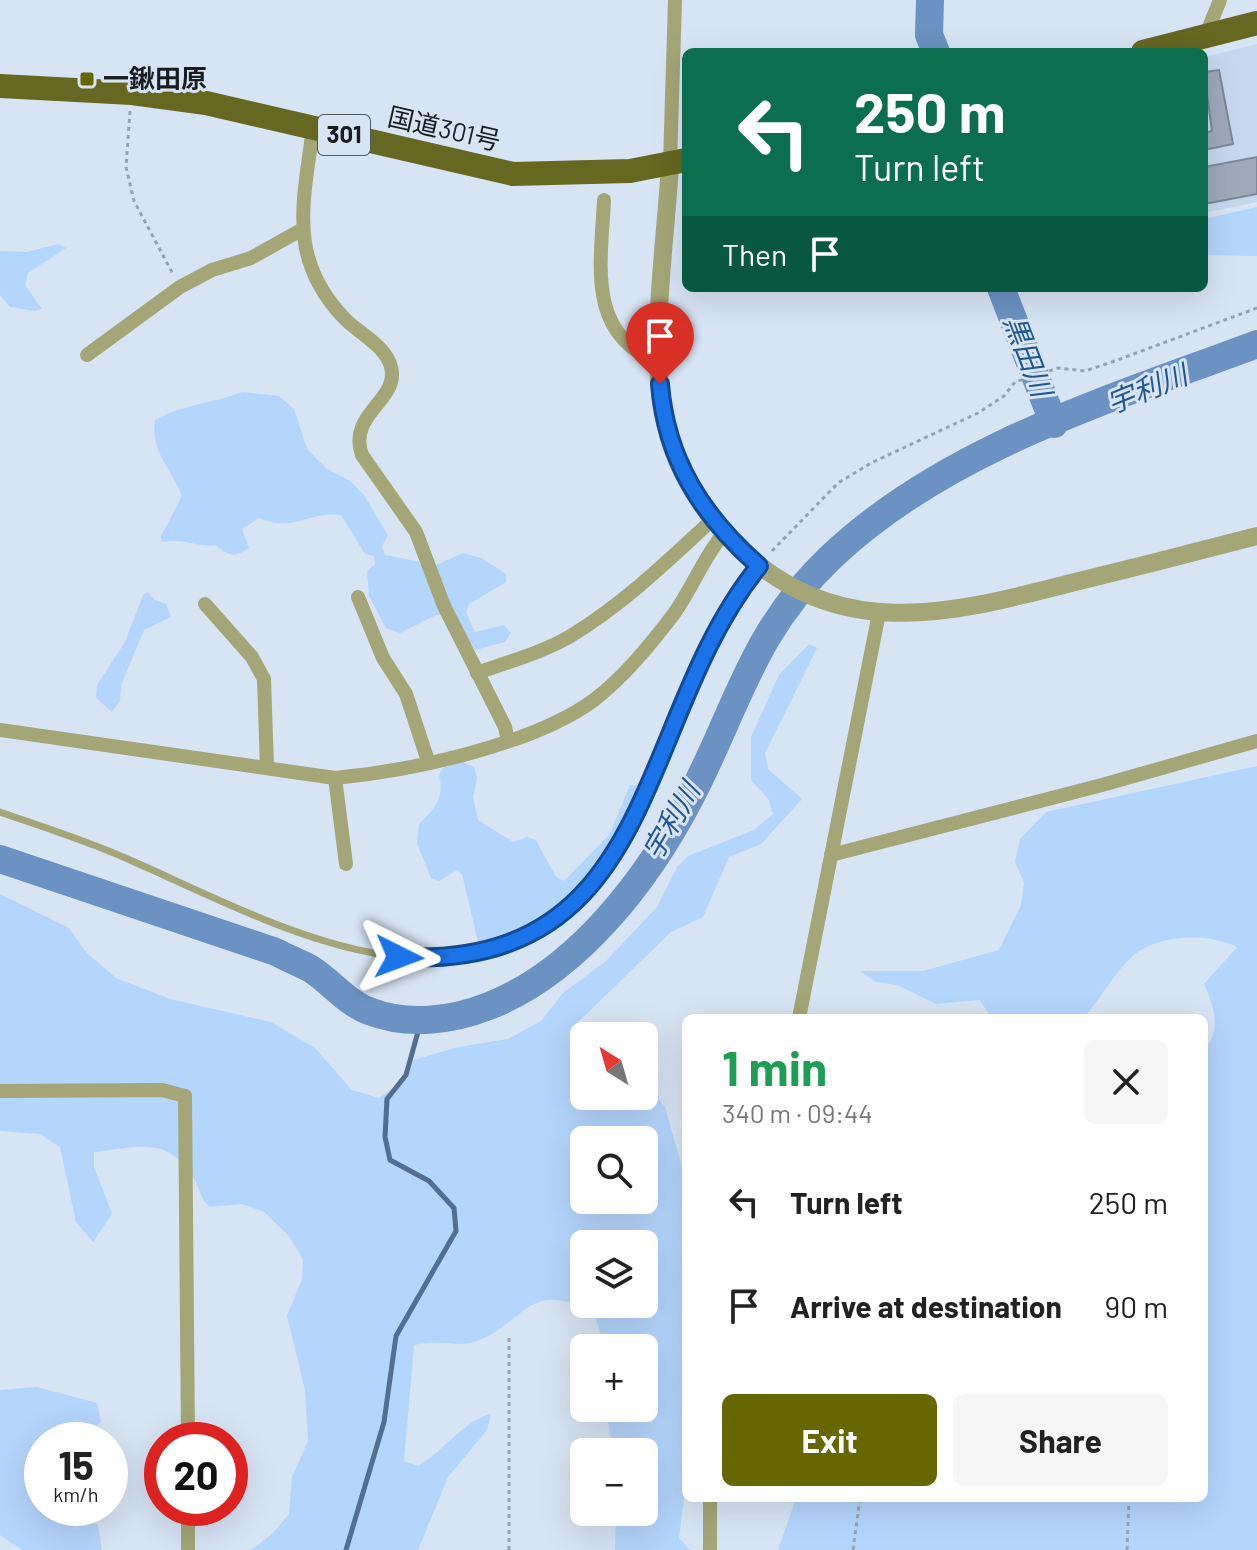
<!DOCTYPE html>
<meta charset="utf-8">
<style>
body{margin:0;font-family:Barlow,"Noto Sans JP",sans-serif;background:#f6f6f6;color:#222;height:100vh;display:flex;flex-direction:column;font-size:30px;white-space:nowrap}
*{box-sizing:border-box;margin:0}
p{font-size:26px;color:#767676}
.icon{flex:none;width:44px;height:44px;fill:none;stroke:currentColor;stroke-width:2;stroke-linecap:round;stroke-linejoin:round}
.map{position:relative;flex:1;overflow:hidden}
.panel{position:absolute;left:682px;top:1014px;width:526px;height:488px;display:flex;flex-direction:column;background:#fff;border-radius:12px;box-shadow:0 8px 32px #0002}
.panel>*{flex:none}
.guide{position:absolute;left:682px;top:48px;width:526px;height:244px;border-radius:12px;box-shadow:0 8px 32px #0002;background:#0b6e4f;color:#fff;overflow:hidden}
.needle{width:52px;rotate:323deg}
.controls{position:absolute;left:570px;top:1022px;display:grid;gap:16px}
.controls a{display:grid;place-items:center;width:88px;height:88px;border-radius:12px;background:#fff;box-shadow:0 8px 32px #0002;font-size:40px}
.speed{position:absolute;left:24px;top:1422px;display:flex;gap:16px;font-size:40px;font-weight:700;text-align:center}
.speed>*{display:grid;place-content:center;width:104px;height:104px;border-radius:50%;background:#fff;box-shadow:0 8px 32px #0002;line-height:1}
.speed small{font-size:20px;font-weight:400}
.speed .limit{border:12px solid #d22;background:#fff;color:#111}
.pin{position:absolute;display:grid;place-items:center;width:68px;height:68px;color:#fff;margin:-82px -34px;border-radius:50% 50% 50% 0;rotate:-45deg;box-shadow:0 0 8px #0007}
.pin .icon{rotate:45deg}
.me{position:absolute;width:88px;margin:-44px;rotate:93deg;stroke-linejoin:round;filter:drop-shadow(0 0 6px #0008)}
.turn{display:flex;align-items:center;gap:28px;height:168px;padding:0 40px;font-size:36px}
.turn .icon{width:104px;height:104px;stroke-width:2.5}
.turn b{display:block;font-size:56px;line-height:68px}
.then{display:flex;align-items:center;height:76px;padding:0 40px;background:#0003;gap:16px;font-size:30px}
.round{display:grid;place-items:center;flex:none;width:84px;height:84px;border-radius:12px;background:#f6f6f6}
.summary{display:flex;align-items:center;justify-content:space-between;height:136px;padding:0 40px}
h1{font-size:48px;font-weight:700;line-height:60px;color:#1e9e55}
.primary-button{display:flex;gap:16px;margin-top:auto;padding:16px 40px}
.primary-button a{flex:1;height:92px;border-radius:12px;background:#666701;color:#fff;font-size:32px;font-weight:700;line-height:92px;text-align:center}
.primary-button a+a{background:#f6f6f6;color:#222}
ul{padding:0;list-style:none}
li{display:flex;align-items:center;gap:24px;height:104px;padding:0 40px}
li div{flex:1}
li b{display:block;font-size:30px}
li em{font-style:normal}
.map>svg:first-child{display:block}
.built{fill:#c6d8ee}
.green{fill:#b4d5fc;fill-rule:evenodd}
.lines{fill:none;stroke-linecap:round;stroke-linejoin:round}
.stream{stroke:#526f92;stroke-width:5}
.river{stroke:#6b92c2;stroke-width:28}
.building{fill:#9eaaba;stroke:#7d8997;stroke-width:2}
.path{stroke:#98a3af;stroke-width:3;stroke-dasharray:4 4;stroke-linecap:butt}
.service{stroke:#a4a677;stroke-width:7}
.minor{stroke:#a4a677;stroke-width:14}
.tertiary{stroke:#a4a677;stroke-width:18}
.trunk{stroke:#666720;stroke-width:24}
.route-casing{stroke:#114b97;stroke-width:20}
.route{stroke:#1a73e8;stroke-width:14}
.poi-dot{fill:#666701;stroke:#d7e4f4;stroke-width:3}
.labels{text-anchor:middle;stroke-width:6;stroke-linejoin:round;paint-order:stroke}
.shield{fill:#d7e4f4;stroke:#515961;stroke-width:2}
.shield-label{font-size:24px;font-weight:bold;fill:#181d22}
.poi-label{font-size:26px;font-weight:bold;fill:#181d22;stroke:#d7e4f4;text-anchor:start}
.street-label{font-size:26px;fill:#181d22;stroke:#d7e4f4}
.water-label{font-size:28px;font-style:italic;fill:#205692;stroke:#d7e4f4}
</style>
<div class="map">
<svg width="1257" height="1550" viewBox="0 0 1257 1550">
<rect width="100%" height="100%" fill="#d7e4f4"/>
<path class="built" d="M 1257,44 L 1257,202 L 1204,213 L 1204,57 Z"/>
<g class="green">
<path d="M 1257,207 L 1257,256 L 1204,255 L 1204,219 Z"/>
<path d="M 58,244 L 66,248 L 28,273 L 25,285 L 42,309 L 35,311 L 10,307 L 0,295 L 0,251 L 27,252 Z"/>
<path d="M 242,392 L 279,396 L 294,409 L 307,449 L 327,469 L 350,481 L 364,495 L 388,535 L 382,546 L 385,555 L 436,565 L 463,553 L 481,558 L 506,574 L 506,582 L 469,604 L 466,612 L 475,632 L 504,625 L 511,633 L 505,642 L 475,650 L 451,613 L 436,615 L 400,633 L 386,628 L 369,596 L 367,571 L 375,564 L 374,556 L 365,554 L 341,515 C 308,511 293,533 259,518 L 242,529 L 249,548 C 234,558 229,556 216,545 C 196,548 187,538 162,542 L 161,536 L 182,496 C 172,469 150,452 155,420 C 181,405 214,403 242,392 Z"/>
<path d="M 148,592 L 155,600 L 166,604 L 171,617 L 144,630 L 121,685 L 120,701 L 112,712 L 96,698 L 97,685 L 125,642 L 143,595 Z"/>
<path d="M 809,644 L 817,648 L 765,753 L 768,769 L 802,799 L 761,844 L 729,857 L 703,917 L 671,932 L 574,1026 L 572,1044 L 584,1061 L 584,1096 L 644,1096 L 644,1080 L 665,1107 L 686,1181 L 686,1482 L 679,1538 L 690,1550 L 615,1550 L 616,1512 L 644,1512 L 644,1452 L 614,1452 L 605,1408 L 644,1408 L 644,1348 L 605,1348 L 594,1313 C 527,1277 526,1324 474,1342 C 460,1347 436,1339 414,1345 L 404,1461 L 418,1466 C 445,1451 462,1421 491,1414 L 487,1430 L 448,1477 L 418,1550 L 251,1550 L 273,1533 L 289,1514 L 292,1477 L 308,1441 L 305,1390 L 287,1316 L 302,1279 L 303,1259 L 288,1235 L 263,1211 L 241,1204 L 210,1207 C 198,1197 201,1187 192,1175 C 166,1135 135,1148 94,1152 L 94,1167 L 112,1214 L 93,1242 L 76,1222 L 60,1147 L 40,1134 L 0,1131 L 0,894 L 69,928 L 86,952 L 116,978 L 170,999 L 271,1022 L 315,1048 L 352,1090 L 379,1098 L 407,1079 L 414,1060 L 458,1047 L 508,1039 L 541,1021 L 563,993 L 606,961 L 657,907 L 677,867 L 688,856 L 754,830 L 773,814 L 769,800 L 751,780 L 751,737 L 779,675 ZM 584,1140 L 644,1140 L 644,1200 L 584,1200 ZM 584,1244 L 644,1244 L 644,1304 L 584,1304 Z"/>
<path d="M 463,762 L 474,767 L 477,778 L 473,797 L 478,820 L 513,842 L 527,837 L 536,840 L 556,877 L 564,881 L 609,835 L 630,785 L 641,786 C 608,860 565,931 478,942 L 462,874 L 457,870 L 439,881 L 431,878 L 417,843 L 419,824 C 435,808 445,798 439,775 L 444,766 Z"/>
<path d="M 1257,766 L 1257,1550 L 778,1550 L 796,1498 L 1204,1498 L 1204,1050 C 1222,1031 1214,1006 1204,984 L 1237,947 C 1208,933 1162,934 1135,954 C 1116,970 1100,999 1084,1018 L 991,1018 L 980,1000 L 936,1004 L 897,985 L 876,982 L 860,971 L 923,971 L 999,950 L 1021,905 L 1024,882 L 1015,862 L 1020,839 L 1046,812 Z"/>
<path d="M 37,1387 L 97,1403 L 101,1422 L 79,1440 L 42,1440 L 42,1508 L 79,1508 L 98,1525 L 102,1550 L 22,1550 L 0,1535 L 0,1390 Z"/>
</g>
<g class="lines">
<path class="stream" d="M 346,1550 L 384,1422 L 396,1336 L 456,1231 L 454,1208 L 429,1181 L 390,1160 L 385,1137 L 387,1099 L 406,1075 L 421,1021"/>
<g class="river">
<path d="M 930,0 L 929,35 L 936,52"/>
<path d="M 1001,288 L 1054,424"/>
<path d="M 0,859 L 276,952 C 287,958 300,963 311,969 C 330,981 347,1003 369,1011 C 407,1026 451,1021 489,1006 C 578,971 648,879 691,796 C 739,704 751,633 831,557 C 946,448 1111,399 1257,344"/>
</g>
</g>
<g class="building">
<path d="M 1219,70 L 1233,144 L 1204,150 L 1204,133 L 1212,131 L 1204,72 Z"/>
<path d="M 1257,157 L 1257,194 L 1204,204 L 1204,167 Z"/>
</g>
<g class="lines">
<g class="path">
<path d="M 130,111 L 126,167 L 134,201 L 174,276"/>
<path d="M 772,551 L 838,483 L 871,463 L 978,413 L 1004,396 L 1015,382 L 1058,368 L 1085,371 L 1112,362 L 1257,308"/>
<path d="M 509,1550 L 509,1336"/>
<path d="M 853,1550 L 860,1498"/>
<path d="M 1127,1550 L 1129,1498"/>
</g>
<path class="service" d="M 0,812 C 43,827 88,841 130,860 C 247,911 411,1005 536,932 C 562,917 587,897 603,871 C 663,774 686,656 759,566"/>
<g class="minor">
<path d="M 1205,37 L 1220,0"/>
<path d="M 313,127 C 304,202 286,258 345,319 C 360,334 386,346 391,367 C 400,400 347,414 362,455 L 416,532 L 444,606 L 505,727 L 508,741"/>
<path d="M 670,164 L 675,0"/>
<path d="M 604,200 C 601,263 586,334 658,362"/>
<path d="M 87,355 L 180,287 L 212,270 L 251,258 L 301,230"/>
<path d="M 358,597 L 383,658 L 406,694 L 428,761"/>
<path d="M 205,604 L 252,657 L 264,679 L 267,768"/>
<path d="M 477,673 C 507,662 541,653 569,637 C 622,605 667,562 712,520"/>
<path d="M 0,730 L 335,778 C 410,771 533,745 594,700 C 624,677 650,645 673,615 C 692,589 703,558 724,533"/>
<path d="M 335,778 L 346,864"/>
<path d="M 831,855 L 1102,785 L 1257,741"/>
<path d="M 799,1018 L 879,613"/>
<path d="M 0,1091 L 162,1090 L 185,1096 L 188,1440"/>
<path d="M 710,1498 L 710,1550"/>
<path d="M 188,1550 L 188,1508"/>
</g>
<path class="tertiary" d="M 670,164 C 666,239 651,332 662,406 C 669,458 696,506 734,543 C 837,645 950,614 1075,582 C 1136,567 1196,552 1257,536"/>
<g class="trunk">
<path d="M 1143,52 L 1257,23"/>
<path d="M 0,86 L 132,93 L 206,103 L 513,174 L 630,171 L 686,160"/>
</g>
</g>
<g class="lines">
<defs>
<path id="route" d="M 399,957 C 661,970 634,720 759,566 C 703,517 666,460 660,384"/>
</defs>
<use href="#route" class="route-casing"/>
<use href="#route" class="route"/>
</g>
<rect class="poi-dot" x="79" y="71" width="16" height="16" rx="4"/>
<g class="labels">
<rect class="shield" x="318" y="115" width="52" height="40" rx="6"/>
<g class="shield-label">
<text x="344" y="143">301</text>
</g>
<g class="poi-label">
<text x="103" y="88">一鍬田原</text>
</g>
<g class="street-label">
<text transform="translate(444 129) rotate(13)" y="9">国道301号</text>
</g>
<g class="water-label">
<text transform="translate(1028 356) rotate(69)" y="10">黒田川</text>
<text transform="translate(1147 389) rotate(-22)" y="10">宇利川</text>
<text transform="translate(671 821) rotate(-60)" y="10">宇利川</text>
</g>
</g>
</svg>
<div class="controls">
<a><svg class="needle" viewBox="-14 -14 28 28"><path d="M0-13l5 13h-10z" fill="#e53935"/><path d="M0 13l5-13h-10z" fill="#767676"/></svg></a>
<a><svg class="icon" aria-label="search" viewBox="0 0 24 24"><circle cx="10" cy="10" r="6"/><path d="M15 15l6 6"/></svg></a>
<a><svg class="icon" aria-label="layers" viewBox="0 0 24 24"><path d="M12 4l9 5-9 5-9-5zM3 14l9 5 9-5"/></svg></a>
<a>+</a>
<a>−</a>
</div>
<div class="speed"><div>15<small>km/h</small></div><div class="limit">20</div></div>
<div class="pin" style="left:660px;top:384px;background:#d93025"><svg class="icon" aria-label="arrive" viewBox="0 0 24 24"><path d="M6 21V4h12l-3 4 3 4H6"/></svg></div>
<svg class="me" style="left:399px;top:957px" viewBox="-20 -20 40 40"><path d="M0-17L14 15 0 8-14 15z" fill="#1a73e8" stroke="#fff" stroke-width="4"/></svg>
<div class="guide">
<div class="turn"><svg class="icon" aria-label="left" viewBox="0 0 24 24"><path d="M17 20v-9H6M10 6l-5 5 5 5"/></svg><div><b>250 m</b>Turn left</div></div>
<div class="then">Then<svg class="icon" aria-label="arrive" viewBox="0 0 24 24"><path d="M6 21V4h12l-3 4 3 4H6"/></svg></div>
</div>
<section class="panel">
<div class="summary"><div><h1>1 min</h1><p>340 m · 09:44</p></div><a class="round"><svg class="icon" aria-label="close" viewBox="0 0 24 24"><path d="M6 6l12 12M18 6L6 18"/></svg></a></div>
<ul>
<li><svg class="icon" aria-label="left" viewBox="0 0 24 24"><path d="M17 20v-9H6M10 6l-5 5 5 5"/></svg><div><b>Turn left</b></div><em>250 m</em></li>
<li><svg class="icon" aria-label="arrive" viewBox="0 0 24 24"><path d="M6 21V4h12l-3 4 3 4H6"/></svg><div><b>Arrive at destination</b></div><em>90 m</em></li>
</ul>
<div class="primary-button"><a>Exit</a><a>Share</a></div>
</section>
</div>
